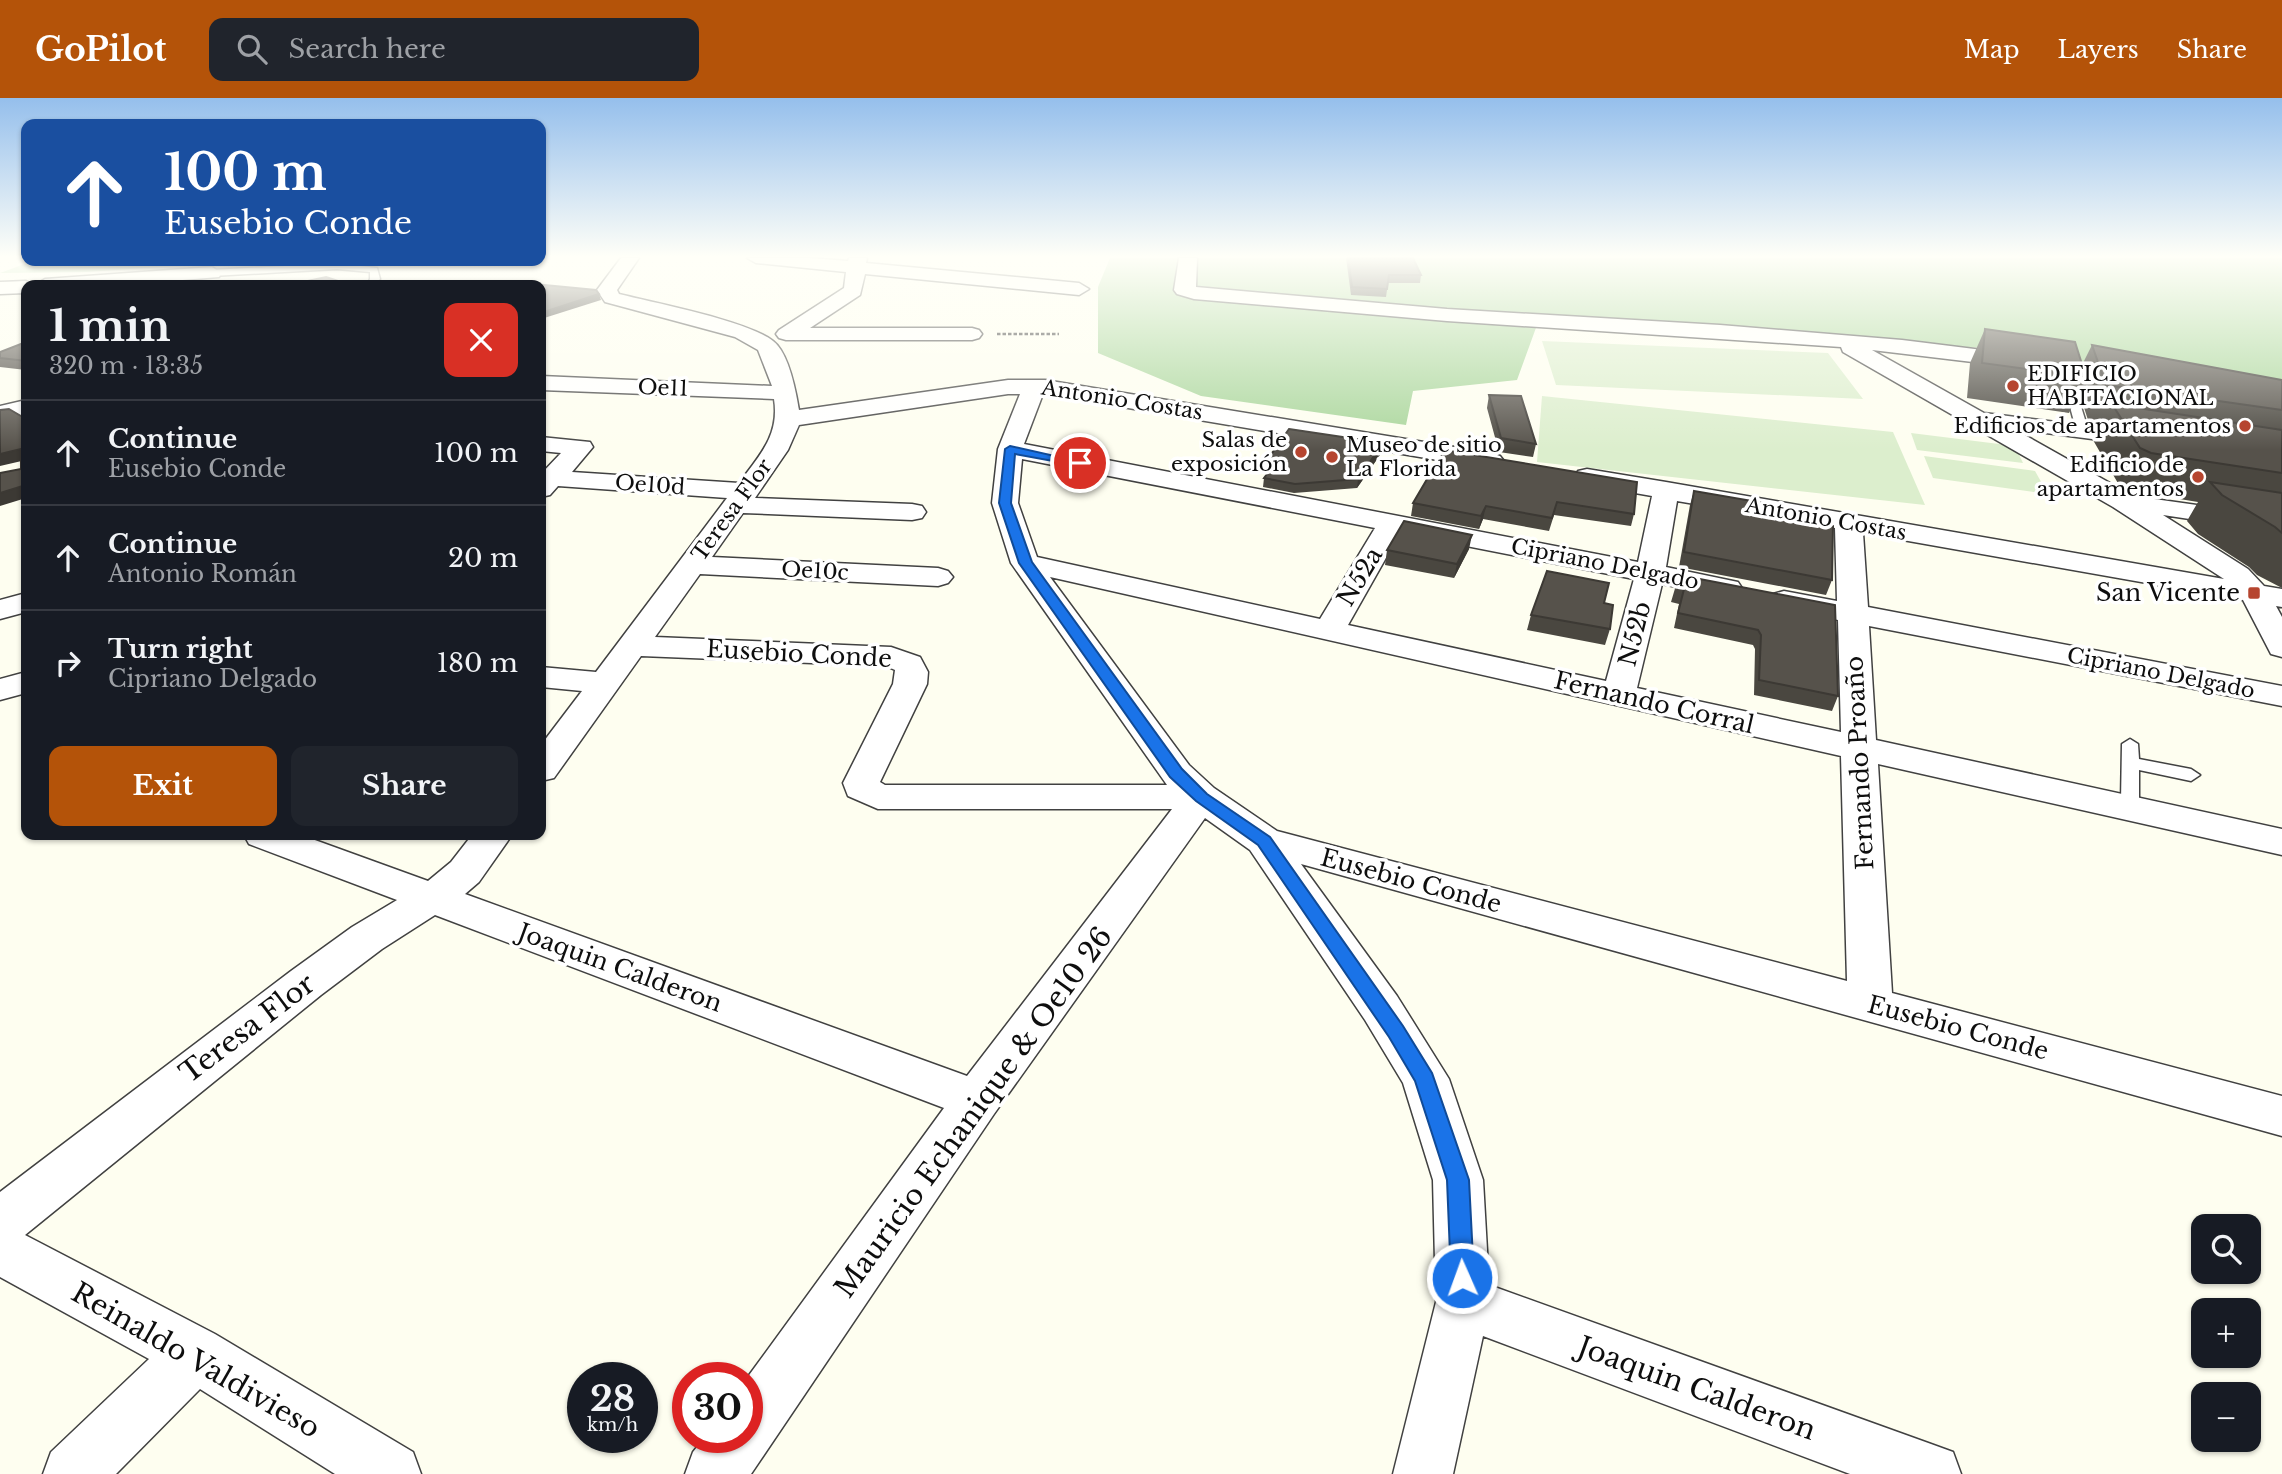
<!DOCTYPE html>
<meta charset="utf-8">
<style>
body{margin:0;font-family:"Libre Baskerville",serif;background:#20242c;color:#f1f3f6;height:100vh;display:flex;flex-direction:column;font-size:26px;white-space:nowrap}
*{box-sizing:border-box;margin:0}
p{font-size:23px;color:#9ea1a6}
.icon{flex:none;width:38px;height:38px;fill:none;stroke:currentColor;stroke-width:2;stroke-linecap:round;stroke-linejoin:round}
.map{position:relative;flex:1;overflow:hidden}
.panel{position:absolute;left:21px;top:182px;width:525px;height:560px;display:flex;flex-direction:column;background:#171b24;border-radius:14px;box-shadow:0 2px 5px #0004}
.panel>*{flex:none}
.hud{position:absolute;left:21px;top:21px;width:525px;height:147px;border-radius:14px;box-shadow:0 2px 5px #0004;background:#1a4fa0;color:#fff;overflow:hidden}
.fabs{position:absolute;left:2191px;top:1116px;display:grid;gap:14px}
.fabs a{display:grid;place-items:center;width:70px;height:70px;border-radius:14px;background:#171b24;box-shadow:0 2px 5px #0004;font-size:35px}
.speed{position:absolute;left:567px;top:1264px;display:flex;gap:14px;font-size:35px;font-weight:700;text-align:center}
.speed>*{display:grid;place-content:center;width:91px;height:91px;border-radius:50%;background:#171b24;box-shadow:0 2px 5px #0004;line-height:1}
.speed small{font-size:18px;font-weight:400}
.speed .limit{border:10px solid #d22;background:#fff;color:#111}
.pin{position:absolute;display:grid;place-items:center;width:60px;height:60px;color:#fff;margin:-30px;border:4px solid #fff;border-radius:50%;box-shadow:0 2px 7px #0007}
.me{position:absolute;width:77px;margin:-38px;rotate:358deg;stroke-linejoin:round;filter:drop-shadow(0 0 5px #0008)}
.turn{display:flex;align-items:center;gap:24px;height:147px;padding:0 28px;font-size:32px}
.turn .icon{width:91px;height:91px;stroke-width:2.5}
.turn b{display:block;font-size:49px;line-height:60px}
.round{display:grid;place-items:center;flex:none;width:74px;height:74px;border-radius:14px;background:#20242c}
.head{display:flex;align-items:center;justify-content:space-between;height:119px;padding:0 28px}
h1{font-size:42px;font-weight:700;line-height:52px}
.primary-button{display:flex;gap:14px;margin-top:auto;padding:14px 28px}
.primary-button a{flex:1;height:80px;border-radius:14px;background:#b45309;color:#fff;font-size:28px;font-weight:700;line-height:80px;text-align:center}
.primary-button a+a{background:#20242c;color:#f1f3f6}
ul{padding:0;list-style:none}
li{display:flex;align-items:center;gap:21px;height:105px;padding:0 28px;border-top:2px solid #363941}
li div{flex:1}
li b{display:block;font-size:26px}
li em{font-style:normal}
header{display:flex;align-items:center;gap:42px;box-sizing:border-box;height:98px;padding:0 35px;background:#b45309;color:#fff}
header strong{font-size:33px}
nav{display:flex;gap:38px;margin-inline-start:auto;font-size:24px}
.search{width:490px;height:63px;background:#20242c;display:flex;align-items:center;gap:18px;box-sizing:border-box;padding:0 24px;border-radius:14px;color:#9ea1a6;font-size:26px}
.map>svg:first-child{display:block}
.forest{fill:#aad69c}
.pitch{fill:#dceecd}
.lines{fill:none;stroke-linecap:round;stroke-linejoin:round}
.service-casing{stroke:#414141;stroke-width:3}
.minor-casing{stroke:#414141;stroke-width:3}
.path{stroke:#303030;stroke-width:2.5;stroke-dasharray:3.5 2;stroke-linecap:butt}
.service{fill:#fff;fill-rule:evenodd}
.minor{fill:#fff;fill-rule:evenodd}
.wall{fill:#4a4740}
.shaded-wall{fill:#3c3934}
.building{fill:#56524b;stroke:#3c3934;stroke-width:2}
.route{fill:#1a73e8;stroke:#114b97;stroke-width:2}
.poi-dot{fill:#b6452f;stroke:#fff;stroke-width:2.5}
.labels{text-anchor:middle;stroke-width:7;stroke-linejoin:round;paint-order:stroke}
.far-poi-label{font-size:21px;fill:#0e0e0e;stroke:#fff;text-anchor:end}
.far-street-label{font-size:21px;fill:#0e0e0e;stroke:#fff}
.street-label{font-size:24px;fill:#0e0e0e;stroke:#fff}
.poi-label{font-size:24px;fill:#0e0e0e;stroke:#fff;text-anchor:end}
.near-street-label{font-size:28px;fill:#0e0e0e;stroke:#fff}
</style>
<header>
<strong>GoPilot</strong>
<div class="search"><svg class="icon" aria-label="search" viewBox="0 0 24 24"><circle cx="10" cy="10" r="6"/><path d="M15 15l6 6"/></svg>Search here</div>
<nav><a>Map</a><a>Layers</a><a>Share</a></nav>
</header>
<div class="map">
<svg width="2282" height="1376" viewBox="0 0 2282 1376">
<rect width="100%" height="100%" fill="#fefef0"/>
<g class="forest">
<path d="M 1110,160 L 2282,160 L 2282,308 L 1995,251 L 1821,238 L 1807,248 L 1709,235 L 1537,227 L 1517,282 L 1413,293 L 1406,327 L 1201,298 L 1098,255 L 1098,189 Z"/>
<path d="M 33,163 L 244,163 L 87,174 L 0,175 Z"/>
</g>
<g class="pitch">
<path d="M 1542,243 L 1828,255 L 1863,301 L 1556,287 Z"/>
<path d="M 1542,298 L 1893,334 L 1925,407 L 1537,364 Z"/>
<path d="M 1911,335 L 2015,348 L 2023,365 L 1917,352 Z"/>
<path d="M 1924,358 L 2035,373 L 2048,396 L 1933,380 Z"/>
</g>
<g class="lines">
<defs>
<g id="service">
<path d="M 337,165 L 377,170 L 380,181 L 375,187 L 367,187 L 370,181 L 370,174 L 337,171 L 212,178 L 208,175 L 212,172 Z"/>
<path d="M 2068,280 L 2073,283 L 2088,331 L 2086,333 L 2076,331 L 2063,283 Z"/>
<path d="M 2130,641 L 2138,646 L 2139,661 L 2191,671 L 2200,677 L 2191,683 L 2139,672 L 2139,703 L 2142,712 L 2133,718 L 2127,716 L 2121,703 L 2122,646 Z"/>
</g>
<g id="minor">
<path d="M 621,160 L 639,160 L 617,192 L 619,196 C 655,205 748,223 773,243 C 789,255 796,294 799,312 L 1008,282 L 1045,282 L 1491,355 L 1500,358 L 1504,363 L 1500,368 L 1491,371 L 1045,296 L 1043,296 L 1024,346 L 1638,464 L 1652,398 L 1578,385 L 1574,379 L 1578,373 L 1587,371 L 1666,384 L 2224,481 L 2113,409 L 1843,254 L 1841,249 L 1447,223 L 1194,201 L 1177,196 L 1174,192 L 1179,160 L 1197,160 L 1196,189 L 1447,211 L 1720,227 L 1902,242 L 2031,258 L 2034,263 L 2031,268 L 2023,270 L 1872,252 L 1984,315 L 2155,336 L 2158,341 L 2155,346 L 2146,348 L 2014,331 L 2133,398 L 2282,419 L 2282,435 L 2163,417 L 2248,471 L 2264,488 L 2282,491 L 2282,509 L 2276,508 L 2282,519 L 2282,559 L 2271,556 L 2243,502 L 1863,435 L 1868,509 L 2282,588 L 2282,608 L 1869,528 L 1876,642 L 2282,731 L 2282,757 L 1878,666 L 1892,895 L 2282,998 L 2282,1038 L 1301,766 L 1397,898 L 1449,981 L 1483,1082 L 1489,1187 L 1931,1346 L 1953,1354 L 1961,1376 L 1850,1376 L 1483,1238 L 1453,1376 L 1393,1376 L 1436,1204 L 1433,1082 L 1403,985 L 1365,922 L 1250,752 L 1205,720 L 994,1016 L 751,1376 L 685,1376 L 693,1354 L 705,1339 L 747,1339 L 747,1280 L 944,1010 L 435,817 L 382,851 L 321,897 L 25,1137 L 215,1236 L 413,1354 L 421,1376 L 335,1376 L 200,1291 L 116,1376 L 43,1376 L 51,1354 L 149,1261 L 0,1179 L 0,1094 L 291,873 L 352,829 L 397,802 L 249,746 L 244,737 L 301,737 L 428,783 L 451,764 L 472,737 L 512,737 L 479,784 L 465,796 L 967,978 L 1172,711 L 878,711 L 848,698 L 843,685 L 893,586 L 895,572 L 886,568 L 641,558 L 554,680 L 541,683 L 541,647 L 582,593 L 541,589 L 541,569 L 596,574 L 727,400 L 558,388 L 550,397 L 541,399 L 541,376 L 561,355 L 541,353 L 541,339 L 590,344 L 593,349 L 572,374 L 739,385 C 759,358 780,337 774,301 L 541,292 L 541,278 L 772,288 L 758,252 L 735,239 L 605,204 L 597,192 ZM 1008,296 L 1020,296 L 998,351 L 992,405 L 1011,465 L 1167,687 L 885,687 L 880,684 L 927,586 L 928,574 L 920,559 L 891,549 L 655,539 L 700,476 L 938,488 L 948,485 L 953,479 L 948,473 L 938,470 L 712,459 L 743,415 L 912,422 L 922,420 L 926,414 L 922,408 L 912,406 L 755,400 L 788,352 L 799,327 ZM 1022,361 L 1375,430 L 1320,521 L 1037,459 L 1018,405 ZM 1677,403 L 1835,430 L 1837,503 L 1784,493 L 1773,496 L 1769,502 L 1773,508 L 1838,522 L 1841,634 L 1637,590 L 1662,486 L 1727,499 L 1738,496 L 1742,490 L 1738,484 L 1666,469 ZM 1400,435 L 1634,481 L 1606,583 L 1348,527 ZM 1050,479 L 1841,658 L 1847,883 L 1277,733 L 1214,690 L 1189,667 Z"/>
<path d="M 747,160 L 810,160 L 848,163 L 849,160 L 867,160 L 866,165 L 1079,185 L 1089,191 L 1079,197 L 865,176 L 860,197 L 810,230 L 972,230 L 979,232 L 982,236 L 979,240 L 972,242 L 786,242 L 779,240 L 776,236 L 779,232 L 844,190 L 846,174 L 756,165 Z"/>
<path d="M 212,169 L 221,175 L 219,179 L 121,187 L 35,187 L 45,181 Z"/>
<path d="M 26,183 L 34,187 L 26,187 L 26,195 L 0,196 L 0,184 Z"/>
<path d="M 26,302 L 26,316 L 0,322 L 0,308 Z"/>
<path d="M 26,495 L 26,514 L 0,521 L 0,502 Z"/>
<path d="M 26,574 L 26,595 L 0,602 L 0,581 Z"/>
</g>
</defs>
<use href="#service" class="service-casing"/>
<use href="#minor" class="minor-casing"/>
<path class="path" d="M 997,236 L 1059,236"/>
<use href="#service" class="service"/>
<use href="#minor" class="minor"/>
</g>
<g class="wall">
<path d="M 1346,160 L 1413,160 L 1421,177 L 1420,185 L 1388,185 L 1386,199 L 1351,197 Z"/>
<path d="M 1985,231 L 2082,267 L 2092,247 L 2282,282 L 2282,490 L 2257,477 L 2249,469 L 2198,436 L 2187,423 L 2198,404 L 2130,393 L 2119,387 L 2093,342 L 2102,324 L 2088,322 L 2079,294 L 2069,315 L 1967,300 L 1970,265 Z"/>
<path d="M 26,244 L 26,272 L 0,269 L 0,254 Z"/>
<path d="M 1489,297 L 1536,346 L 1533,359 L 1499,354 L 1487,310 Z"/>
<path d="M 1382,354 L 1357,390 L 1294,395 L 1263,389 L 1264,380 L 1267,375 L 1265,375 L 1265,365 Z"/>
<path d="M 1433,371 L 1634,416 L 1631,428 L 1554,417 L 1549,433 L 1483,421 L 1479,431 L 1411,418 L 1413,405 Z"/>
<path d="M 1694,393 L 1832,482 L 1826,497 L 1679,469 L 1690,407 Z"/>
<path d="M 1469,451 L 1454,480 L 1385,467 L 1387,452 Z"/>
<path d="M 1679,477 L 1835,507 L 1838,598 L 1832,613 L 1754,597 L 1755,551 L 1753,547 L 1674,530 L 1679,506 L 1671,504 Z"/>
<path d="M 1604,505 L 1610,531 L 1605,547 L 1527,532 L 1531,517 Z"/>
</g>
<g class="shaded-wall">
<path d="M 599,196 L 601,202 L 541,221 L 541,215 Z"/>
<path d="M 1383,345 L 1382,354 L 1357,390 L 1358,381 Z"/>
<path d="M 21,351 L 26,362 L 0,368 L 0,356 Z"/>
<path d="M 26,387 L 26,400 L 0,408 L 0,395 Z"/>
<path d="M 1486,408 L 1483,421 L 1479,431 L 1481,418 Z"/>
<path d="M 1472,437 L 1469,451 L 1454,480 L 1457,466 Z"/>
</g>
<g class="building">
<path d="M 1348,160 L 1413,160 L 1421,177 L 1389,177 L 1387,191 L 1352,189 Z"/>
<path d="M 326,179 L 350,187 L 289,187 Z"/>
<path d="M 502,183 L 596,192 L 599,196 L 541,215 L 541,187 L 494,187 Z"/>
<path d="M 1985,231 L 2075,244 L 2086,279 L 1982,265 Z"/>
<path d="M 26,244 L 26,263 L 0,260 L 0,254 Z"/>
<path d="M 2092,247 L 2282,282 L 2282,312 L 2106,287 Z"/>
<path d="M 1489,297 L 1521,298 L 1536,346 L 1501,340 Z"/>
<path d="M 2112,306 L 2282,332 L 2282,375 L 2151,355 L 2140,350 Z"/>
<path d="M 9,311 L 21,318 L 26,317 L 26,387 L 0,395 L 0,375 L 21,371 L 21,351 L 0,356 L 0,312 Z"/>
<path d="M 1289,331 L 1383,345 L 1358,381 L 1295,386 L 1264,380 L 1274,367 L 1265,365 Z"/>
<path d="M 1444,352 L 1637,384 L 1634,416 L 1557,404 L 1552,420 L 1486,408 L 1481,418 L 1413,405 L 1433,371 L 1436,372 Z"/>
<path d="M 2210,384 L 2282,395 L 2282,435 L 2275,429 L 2222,397 Z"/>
<path d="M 1694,393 L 1764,405 L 1763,416 L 1833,428 L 1832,482 L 1684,454 Z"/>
<path d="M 1404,423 L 1472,437 L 1457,466 L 1387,452 Z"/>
<path d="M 1547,473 L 1609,485 L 1604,505 L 1613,507 L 1610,531 L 1531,517 Z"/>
<path d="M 1679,477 L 1835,507 L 1838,598 L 1759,582 L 1761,537 L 1758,532 L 1678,515 L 1684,491 L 1676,490 Z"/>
</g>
<linearGradient id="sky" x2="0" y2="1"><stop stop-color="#95bfec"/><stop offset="0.45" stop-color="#fffff8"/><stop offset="1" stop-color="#fffff8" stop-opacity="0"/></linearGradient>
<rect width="2282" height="352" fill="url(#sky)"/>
<path class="route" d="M 1010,348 L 1086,365 L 1080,368 L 1015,356 L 1011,405 L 1032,464 L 1182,671 L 1207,696 L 1270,739 L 1403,928 L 1432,975 L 1469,1082 L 1474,1180 L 1471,1188 L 1462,1191 L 1454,1188 L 1451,1180 L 1447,1082 L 1415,983 L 1389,939 L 1258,747 L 1196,703 L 1170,679 L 1019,465 L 999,405 L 1005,351 Z"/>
<g class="poi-dot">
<circle cx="2013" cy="288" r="7"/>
<circle cx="2245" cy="328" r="7"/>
<circle cx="1301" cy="354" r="7"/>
<circle cx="1332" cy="359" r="7"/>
<circle cx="2198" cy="379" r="7"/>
<rect x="2247" y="488" width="14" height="14" rx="3.5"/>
</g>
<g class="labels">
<g class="far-poi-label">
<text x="2027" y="283" text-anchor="start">EDIFICIO<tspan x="2027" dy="24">HABITACIONAL</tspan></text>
<text x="2231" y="335">Edificios de apartamentos</text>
<text x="1287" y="349">Salas de<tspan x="1287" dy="24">exposición</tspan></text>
<text x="1346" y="354" text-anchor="start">Museo de sitio<tspan x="1346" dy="24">La Florida</tspan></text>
<text x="2184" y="374">Edificio de<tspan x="2184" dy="24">apartamentos</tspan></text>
</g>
<g class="far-street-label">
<text transform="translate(663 290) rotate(2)" y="7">Oe11</text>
<text transform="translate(1122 302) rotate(9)" y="7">Antonio Costas</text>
<text transform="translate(650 387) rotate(4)" y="7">Oe10d</text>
<text transform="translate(732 412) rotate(-54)" y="7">Teresa Flor</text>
<text transform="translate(1826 421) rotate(10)" y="7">Antonio Costas</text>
<text transform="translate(1605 466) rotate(11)" y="7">Cipriano Delgado</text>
<text transform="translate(815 473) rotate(3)" y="7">Oe10c</text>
<text transform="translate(2161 575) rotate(11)" y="7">Cipriano Delgado</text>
</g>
<g class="street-label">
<text transform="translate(1360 479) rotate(-59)" y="8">N52a</text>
<text transform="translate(1635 536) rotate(-76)" y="8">N52b</text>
<text transform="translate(799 556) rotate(3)" y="8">Eusebio Conde</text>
<text transform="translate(1654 605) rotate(13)" y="8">Fernando Corral</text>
<text transform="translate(1860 665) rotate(-93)" y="8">Fernando Proaño</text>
<text transform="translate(1411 783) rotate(15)" y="8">Eusebio Conde</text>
<text transform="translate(620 870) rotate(20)" y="8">Joaquin Calderon</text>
<text transform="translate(1958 930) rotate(15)" y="8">Eusebio Conde</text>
</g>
<g class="poi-label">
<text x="2240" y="503">San Vicente</text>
</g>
<g class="near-street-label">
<text transform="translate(247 930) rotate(-37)" y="10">Teresa Flor</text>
<text transform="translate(973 1014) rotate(-54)" y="10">Mauricio Echanique &amp; Oe10 26</text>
<text transform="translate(196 1262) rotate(30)" y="10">Reinaldo Valdivieso</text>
<text transform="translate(1697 1290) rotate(20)" y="10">Joaquin Calderon</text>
</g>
</g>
</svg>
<div class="fabs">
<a><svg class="icon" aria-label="search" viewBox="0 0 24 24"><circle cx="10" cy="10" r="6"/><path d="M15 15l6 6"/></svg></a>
<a>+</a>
<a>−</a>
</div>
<div class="speed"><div>28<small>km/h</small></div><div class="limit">30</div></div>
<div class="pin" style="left:1080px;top:365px;background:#d93025"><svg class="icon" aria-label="arrive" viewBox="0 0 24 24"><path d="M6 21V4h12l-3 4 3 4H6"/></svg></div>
<svg class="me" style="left:1462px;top:1180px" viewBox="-20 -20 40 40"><circle r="17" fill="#1a73e8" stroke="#fff" stroke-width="3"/><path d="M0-11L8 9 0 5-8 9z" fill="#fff"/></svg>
<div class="hud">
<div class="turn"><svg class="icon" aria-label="ahead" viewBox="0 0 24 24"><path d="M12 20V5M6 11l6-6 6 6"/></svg><div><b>100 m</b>Eusebio Conde</div></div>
</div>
<section class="panel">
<div class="head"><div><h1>1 min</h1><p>320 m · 13:35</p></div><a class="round" style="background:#d93025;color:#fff"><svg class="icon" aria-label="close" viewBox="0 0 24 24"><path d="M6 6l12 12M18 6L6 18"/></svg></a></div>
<ul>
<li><svg class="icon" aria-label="ahead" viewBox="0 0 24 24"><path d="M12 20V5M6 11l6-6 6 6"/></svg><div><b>Continue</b><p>Eusebio Conde</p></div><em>100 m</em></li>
<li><svg class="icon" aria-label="ahead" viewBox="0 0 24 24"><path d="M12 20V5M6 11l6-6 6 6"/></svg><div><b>Continue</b><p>Antonio Román</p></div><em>20 m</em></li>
<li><svg class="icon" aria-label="right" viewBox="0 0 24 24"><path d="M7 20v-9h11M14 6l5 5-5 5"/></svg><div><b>Turn right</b><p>Cipriano Delgado</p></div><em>180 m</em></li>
</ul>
<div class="primary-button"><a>Exit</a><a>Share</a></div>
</section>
</div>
